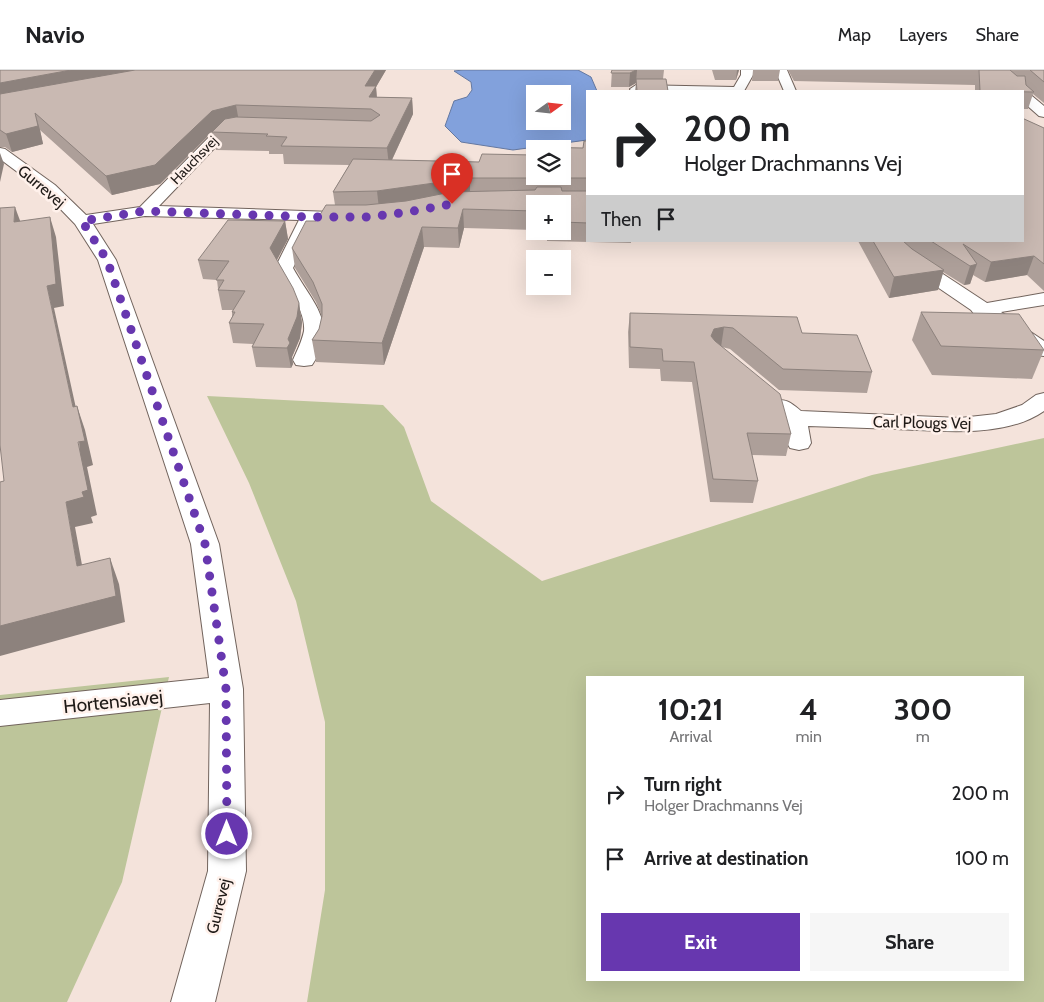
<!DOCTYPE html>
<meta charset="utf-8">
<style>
body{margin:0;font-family:Cabin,sans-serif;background:#f6f6f6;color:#202124;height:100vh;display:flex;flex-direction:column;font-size:19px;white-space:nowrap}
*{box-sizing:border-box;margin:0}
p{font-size:16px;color:#757577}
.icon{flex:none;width:28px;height:28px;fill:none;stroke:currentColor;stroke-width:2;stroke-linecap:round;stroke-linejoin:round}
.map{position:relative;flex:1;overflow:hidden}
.details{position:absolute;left:586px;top:606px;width:438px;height:305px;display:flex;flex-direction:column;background:#fff;border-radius:0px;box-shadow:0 5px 20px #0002}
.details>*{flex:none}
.banner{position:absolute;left:586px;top:20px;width:438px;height:152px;border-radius:0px;box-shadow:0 5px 20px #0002;background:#fff;color:#202124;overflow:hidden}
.needle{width:32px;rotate:75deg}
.buttons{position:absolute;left:526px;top:15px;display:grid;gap:10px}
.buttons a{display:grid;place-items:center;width:45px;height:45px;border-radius:0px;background:#fff;box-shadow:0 5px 20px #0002;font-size:25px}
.pin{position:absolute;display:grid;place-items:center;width:42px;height:42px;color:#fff;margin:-51px -21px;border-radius:50% 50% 50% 0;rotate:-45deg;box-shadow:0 0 5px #0007}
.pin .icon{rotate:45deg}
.me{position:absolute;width:55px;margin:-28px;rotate:0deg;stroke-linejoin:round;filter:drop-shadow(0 0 4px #0008)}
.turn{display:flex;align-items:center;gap:18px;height:105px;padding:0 15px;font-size:22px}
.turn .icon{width:65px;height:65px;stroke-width:2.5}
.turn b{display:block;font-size:35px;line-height:42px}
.then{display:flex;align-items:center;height:48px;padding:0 15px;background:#0003;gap:10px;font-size:19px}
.eta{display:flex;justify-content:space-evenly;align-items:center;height:85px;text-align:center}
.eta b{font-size:30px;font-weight:800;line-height:35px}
.primary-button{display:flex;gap:10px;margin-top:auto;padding:10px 15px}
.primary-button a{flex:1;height:58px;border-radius:0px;background:#6737af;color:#fff;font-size:20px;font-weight:800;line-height:58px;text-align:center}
.primary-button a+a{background:#f6f6f6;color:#202124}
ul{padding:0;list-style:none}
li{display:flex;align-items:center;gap:15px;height:65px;padding:0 15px}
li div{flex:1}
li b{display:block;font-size:19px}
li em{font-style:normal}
header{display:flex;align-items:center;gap:30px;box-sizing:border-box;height:70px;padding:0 25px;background:#fff;border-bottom:1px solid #e0e0e0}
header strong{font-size:24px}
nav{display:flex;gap:28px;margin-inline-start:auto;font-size:18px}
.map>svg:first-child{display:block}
.green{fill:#bdc59a;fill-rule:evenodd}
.water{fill:#82a1dc;stroke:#6478a1;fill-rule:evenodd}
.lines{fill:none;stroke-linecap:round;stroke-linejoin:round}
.minor-casing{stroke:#72645d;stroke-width:2}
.minor{fill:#fff;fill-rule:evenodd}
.wall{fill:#ad9f99}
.shaded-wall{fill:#8d827d}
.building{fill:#c9b9b2;stroke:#8d827d;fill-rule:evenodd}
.route{stroke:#6737af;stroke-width:9;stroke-dasharray:0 16.2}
.labels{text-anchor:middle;stroke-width:5;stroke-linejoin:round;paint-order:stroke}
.far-street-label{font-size:14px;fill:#1f1a17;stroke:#fff1eb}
.street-label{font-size:16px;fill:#1f1a17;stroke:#fff1eb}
.near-street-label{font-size:19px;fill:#1f1a17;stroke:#fff1eb}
</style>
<header>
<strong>Navio</strong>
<nav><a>Map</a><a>Layers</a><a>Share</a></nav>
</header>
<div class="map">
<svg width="1044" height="932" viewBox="0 0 1044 932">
<rect width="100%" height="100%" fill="#f4e3db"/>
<g class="green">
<path d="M 207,326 L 383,335 L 404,357 L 431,431 L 542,511 L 872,405 L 1044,368 L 1044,932 L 307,932 L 325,820 L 325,652 L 296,531 L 249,413 ZM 588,608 L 1022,608 L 1022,910 L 588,910 Z"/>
<path d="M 169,607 L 122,812 L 67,932 L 0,932 L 0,625 Z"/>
</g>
<path class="water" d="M 463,0 L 578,0 L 591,7 L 597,21 L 588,21 L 587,70 L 513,80 L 461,72 L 445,56 L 454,31 L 467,27 L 472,20 L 471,12 L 454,1 ZM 535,24 L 562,24 L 562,51 L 535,51 Z"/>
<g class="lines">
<defs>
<g id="minor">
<path d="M 741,0 L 753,0 L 753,5 L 744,21 L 631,21 L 630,19 L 636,15 L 734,17 L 741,5 Z"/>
<path d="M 775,0 L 787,0 L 796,21 L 784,21 Z"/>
<path d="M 1022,20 L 1026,21 L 1044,36 L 1044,47 L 1039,46 L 1022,31 L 1022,21 L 1018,21 Z"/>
<path d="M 239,54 L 252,55 L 254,58 L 252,61 L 227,65 L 159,136 L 361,143 L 363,147 L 361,151 L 355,152 L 316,151 L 293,198 C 312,233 340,254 312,295 L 304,296 L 296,295 L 293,290 C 297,281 302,271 304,261 C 306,238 284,217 275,198 L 299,150 L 145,146 L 93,154 L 116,190 L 219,474 L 243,619 L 246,801 L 215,932 L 171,932 L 208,801 L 210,633 L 0,656 L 0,630 L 209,608 L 191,474 L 98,190 L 75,154 L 43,121 L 0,89 L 0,78 L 5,79 L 55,115 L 86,145 L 140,137 L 217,59 Z"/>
<path d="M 880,171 L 900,171 L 920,189 L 987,233 L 1044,223 L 1044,235 L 1001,242 L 1044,271 L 1044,286 L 1036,285 L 979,245 L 974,244 L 971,240 L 908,197 Z"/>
<path d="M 1044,323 L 1044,341 C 1006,368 941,361 897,359 C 867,358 838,357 808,356 L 811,373 L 808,378 L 799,380 L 790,378 L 787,373 L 784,350 L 769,336 L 773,331 C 786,328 791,333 801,341 L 960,348 L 996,344 L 1022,335 L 1036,325 Z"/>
</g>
</defs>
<use href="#minor" class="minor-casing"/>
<use href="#minor" class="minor"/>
</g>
<g class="wall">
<path d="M 0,0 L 386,0 L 376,17 L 377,27 L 412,28 L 413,44 L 392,90 L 479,92 L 583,78 L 588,71 L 588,171 L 631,171 L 631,173 L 547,171 L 547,161 L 562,161 L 562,134 L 535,134 L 535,160 L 464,158 L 459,178 L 424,177 L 384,295 L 316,292 L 312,270 L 319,259 L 322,247 L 316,232 L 295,198 L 292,178 L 316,151 L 335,135 L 333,122 L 349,95 L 284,94 L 283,84 L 269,84 L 269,81 L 216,80 L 212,62 L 217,57 L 160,114 L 112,125 L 40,60 L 43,74 L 12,82 L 5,77 L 0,77 Z"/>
<path d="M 612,0 L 664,0 L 663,9 L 668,21 L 635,21 L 636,13 L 629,17 L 611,17 Z"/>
<path d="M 712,0 L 739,0 L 736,10 L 715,10 Z"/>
<path d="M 753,0 L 780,0 L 778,11 L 752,11 Z"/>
<path d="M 788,0 L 1044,0 L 1044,33 L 1033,24 L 1028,39 L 1022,39 L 1022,21 L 975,21 L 975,15 L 794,11 Z"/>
<path d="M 1044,58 L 1044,221 L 1027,205 L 985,212 L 973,205 L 970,214 L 964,215 L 943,202 L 938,220 L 889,228 L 858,171 L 1022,171 Z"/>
<path d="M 285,151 L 288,169 L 277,190 L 299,233 L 302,253 L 300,268 L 292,287 L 293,294 L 291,298 L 256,297 L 252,277 L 253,274 L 233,273 L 229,253 L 232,247 L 232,242 L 233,240 L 222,240 L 218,220 L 218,219 L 217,210 L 203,209 L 198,190 Z"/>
<path d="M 921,242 L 1044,280 L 1032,309 L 932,305 L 912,270 Z"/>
<path d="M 630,243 L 802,263 L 872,302 L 867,323 L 779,320 L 730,279 L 722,277 L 791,364 L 786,386 L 752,385 L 758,411 L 753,433 L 710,432 L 692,312 L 661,311 L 660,299 L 629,298 L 628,262 Z"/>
</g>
<g class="shaded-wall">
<path d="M 71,0 L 158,0 L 0,30 L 0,13 Z"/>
<path d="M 375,0 L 386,0 L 376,17 L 377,32 L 372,40 L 365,16 Z"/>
<path d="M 636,0 L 637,0 L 636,13 L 629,17 L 630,3 Z"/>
<path d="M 737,0 L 739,0 L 736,10 Z"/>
<path d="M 412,28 L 413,44 L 389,96 L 387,78 Z"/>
<path d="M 236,35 L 239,52 L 216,58 L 160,114 L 112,125 L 106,106 L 212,41 Z"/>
<path d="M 35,43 L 40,60 L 43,74 L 12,82 L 6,64 Z"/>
<path d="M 0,83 L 4,94 L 0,112 Z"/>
<path d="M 470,108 L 470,126 L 379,139 L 377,121 Z"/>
<path d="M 15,137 L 22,156 L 14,152 Z"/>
<path d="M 463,139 L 464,158 L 459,178 L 458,158 Z"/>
<path d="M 50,147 L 56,167 L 64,236 L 54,238 L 81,361 L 73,337 L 47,216 Z"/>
<path d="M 285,151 L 288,169 L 273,197 L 270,178 Z"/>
<path d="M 422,157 L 424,177 L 384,295 L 382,273 Z"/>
<path d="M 1034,186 L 1027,205 L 985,212 L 991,192 Z"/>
<path d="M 977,194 L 970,214 L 964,215 L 970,196 Z"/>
<path d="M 944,200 L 938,220 L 889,228 L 894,207 Z"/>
<path d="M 299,233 L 302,253 L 300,268 L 292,287 L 293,294 L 291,298 L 287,278 L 288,269 Z"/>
<path d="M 724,257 L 721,277 L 711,279 L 711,266 L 714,259 Z"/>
<path d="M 77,336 L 85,360 L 93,395 L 87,397 L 97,445 L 91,447 L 93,453 L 75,457 L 87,522 L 77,496 L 66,432 L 82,422 Z"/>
<path d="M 110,488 L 119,514 L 125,552 L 0,586 L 0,556 Z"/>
</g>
<g class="building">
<path d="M 0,0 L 71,0 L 0,13 Z"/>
<path d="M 135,0 L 375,0 L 365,16 L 376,16 L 369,27 L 412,28 L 387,78 L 281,76 L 287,67 L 266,66 L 268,64 L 212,62 L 225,49 L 236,47 L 371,51 L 380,45 L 371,39 L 236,35 L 212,41 L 155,95 L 106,106 L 35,43 L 38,56 L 6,64 L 0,60 L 0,24 Z"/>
<path d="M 612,0 L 636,0 L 630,3 L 611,3 Z"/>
<path d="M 979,0 L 1010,0 L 1017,6 L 1025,6 L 1026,15 L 1034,22 L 980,21 Z"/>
<path d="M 1030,0 L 1044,0 L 1044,12 Z"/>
<path d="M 636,9 L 666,9 L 668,21 L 637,21 Z"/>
<path d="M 1022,48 L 1044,58 L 1044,194 L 1034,186 L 991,192 L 963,174 L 977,194 L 970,196 L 931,171 L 1022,171 Z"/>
<path d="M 584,71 L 588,71 L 588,108 L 470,108 L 377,121 L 333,122 L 353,89 L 479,92 L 482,84 L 533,85 L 534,77 L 583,78 ZM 535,79 L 562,79 L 562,106 L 535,106 Z"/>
<path d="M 537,117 L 561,117 L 562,121 L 588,121 L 588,153 L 562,152 L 562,134 L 535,134 L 535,141 L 463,139 L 458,158 L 422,157 L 382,273 L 312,270 L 319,259 L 322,246 L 322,234 L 313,212 L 292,178 L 306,151 L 316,151 L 326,135 L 366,135 L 406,131 L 451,122 L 535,120 Z"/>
<path d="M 15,137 L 14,152 L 50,147 L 56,214 L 47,216 L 73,337 L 77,336 L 85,371 L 78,372 L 88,420 L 82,422 L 84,427 L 66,432 L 77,496 L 110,488 L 116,526 L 0,556 L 0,412 L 4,411 L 0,375 L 0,138 Z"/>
<path d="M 228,150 L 285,151 L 270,178 L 293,218 L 299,233 L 297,247 L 288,269 L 290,273 L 287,278 L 252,277 L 264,254 L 229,253 L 235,242 L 232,242 L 245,221 L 218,220 L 224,210 L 216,210 L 229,191 L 198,190 Z"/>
<path d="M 873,171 L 903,171 L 912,179 L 944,200 L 894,207 Z"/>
<path d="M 921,242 L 1019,244 L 1044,280 L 941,276 Z"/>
<path d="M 630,243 L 797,247 L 802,263 L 857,265 L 872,302 L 783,299 L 733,258 L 724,257 L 714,259 L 711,266 L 715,271 L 780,324 L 791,364 L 747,363 L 758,411 L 713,409 L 694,292 L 663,291 L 662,279 L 630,277 Z"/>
</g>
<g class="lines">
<path class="route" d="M 227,764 L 226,619 L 205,474 L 107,190 L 82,151 L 145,141 L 310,147 L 368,147 L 408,142 L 452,134"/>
</g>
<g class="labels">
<g class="far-street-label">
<text transform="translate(194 90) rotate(-46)" y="5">Hauchsvej</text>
</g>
<g class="street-label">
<text transform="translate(42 116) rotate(40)" y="6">Gurrevej</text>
<text transform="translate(922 352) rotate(1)" y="6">Carl Plougs Vej</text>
<text transform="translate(218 836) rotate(-76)" y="6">Gurrevej</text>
</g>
<g class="near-street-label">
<text transform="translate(113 631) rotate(-6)" y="7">Hortensiavej</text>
</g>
</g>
</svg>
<div class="buttons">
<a><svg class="needle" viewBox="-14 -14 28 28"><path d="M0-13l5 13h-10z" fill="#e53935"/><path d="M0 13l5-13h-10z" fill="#757577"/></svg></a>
<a><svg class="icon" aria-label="layers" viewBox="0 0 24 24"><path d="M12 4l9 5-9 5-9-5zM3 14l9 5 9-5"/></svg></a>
<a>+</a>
<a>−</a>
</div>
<div class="pin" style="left:452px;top:134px;background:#d93025"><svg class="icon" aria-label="arrive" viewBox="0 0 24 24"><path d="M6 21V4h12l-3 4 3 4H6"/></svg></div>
<svg class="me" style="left:227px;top:764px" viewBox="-20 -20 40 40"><circle r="17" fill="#6737af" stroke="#fff" stroke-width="3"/><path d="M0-11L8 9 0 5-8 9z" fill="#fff"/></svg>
<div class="banner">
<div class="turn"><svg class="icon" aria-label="right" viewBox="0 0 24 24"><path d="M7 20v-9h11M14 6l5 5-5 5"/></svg><div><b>200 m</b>Holger Drachmanns Vej</div></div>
<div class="then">Then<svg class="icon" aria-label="arrive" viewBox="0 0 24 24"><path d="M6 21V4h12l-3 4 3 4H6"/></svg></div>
</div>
<section class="details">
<div class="eta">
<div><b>10:21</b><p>Arrival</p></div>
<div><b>4</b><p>min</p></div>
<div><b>300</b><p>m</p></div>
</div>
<ul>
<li><svg class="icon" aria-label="right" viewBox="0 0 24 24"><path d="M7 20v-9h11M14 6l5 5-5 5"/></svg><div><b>Turn right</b><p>Holger Drachmanns Vej</p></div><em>200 m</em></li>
<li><svg class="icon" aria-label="arrive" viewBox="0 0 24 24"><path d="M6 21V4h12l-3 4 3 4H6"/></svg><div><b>Arrive at destination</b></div><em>100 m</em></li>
</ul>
<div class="primary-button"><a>Exit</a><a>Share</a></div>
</section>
</div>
